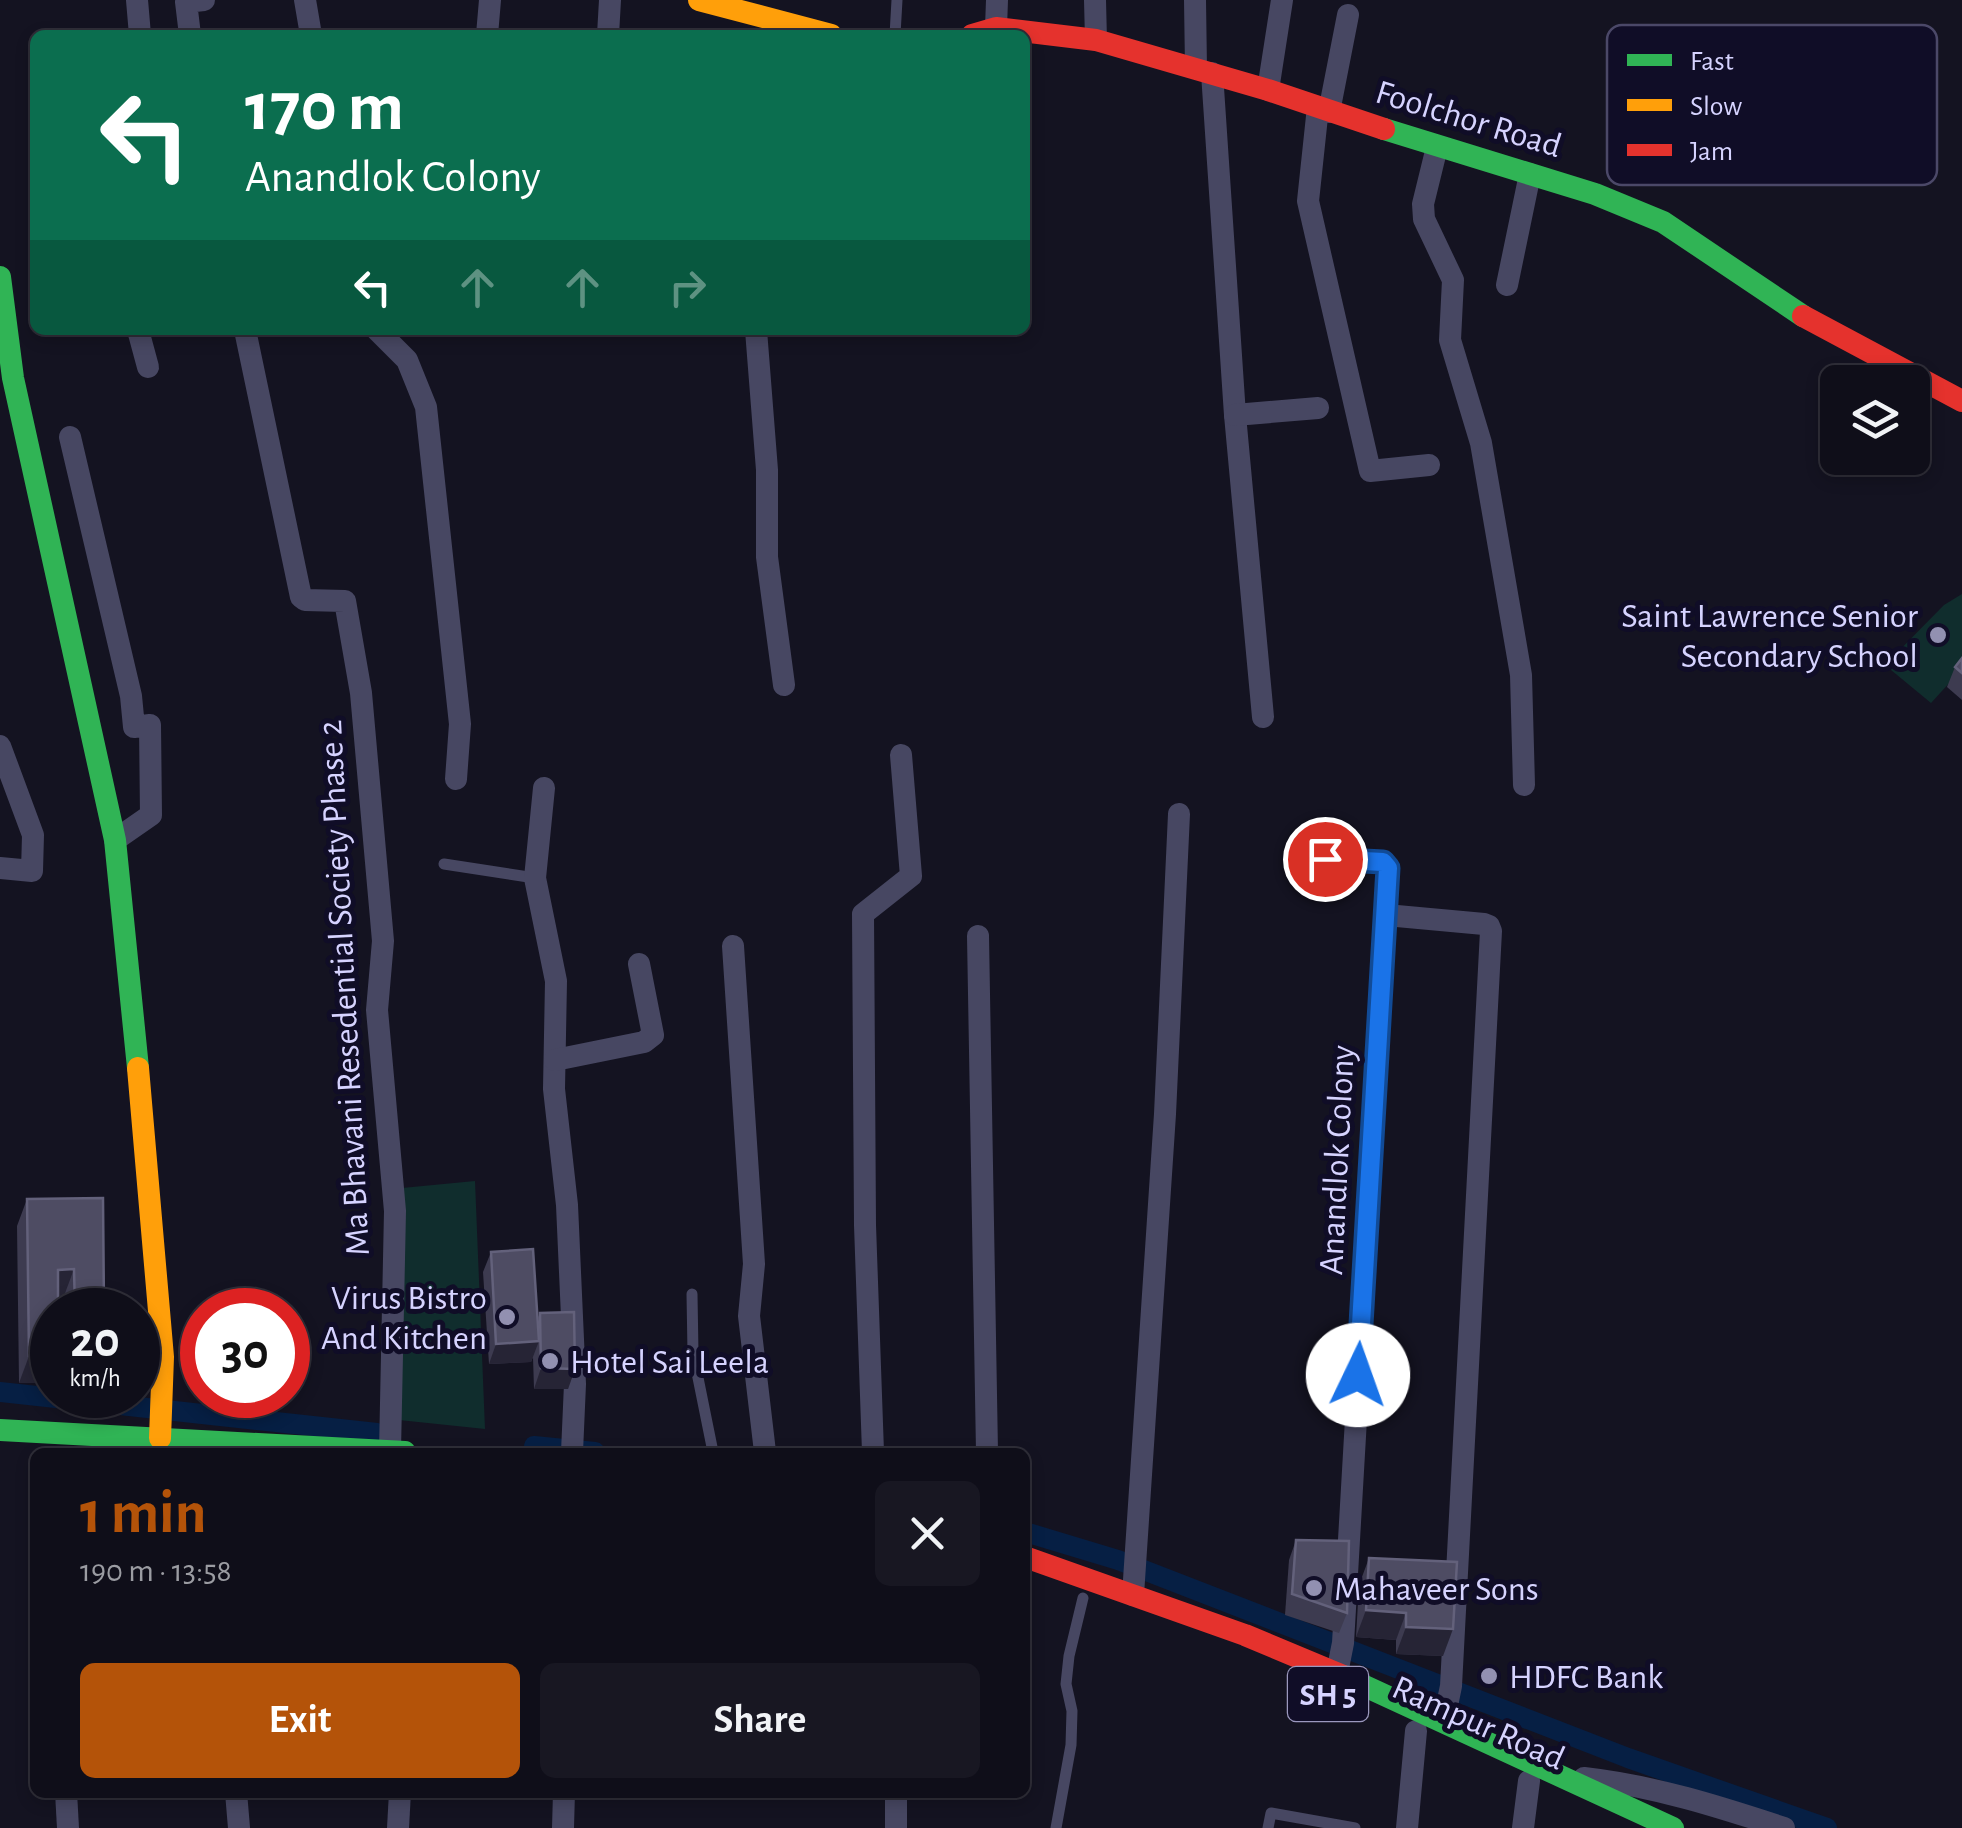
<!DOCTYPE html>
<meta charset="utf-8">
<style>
body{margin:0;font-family:"Alegreya Sans",sans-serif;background:#181722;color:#f1f3f6;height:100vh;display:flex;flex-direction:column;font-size:38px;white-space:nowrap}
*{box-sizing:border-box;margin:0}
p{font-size:32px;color:#9b9ca2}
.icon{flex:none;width:55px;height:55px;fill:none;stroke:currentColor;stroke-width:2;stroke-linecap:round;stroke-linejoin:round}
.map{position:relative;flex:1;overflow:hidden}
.side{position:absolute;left:30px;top:1448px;width:1000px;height:350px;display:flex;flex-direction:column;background:#0f0e19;border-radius:15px;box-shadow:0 5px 15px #0003,0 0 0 2px #2f2e38}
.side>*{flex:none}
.guide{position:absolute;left:30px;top:30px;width:1000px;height:305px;border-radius:15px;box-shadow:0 5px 15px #0003,0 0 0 2px #2f2e38;background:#0b6e4f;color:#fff;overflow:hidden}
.fabs{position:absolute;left:1820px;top:365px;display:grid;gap:20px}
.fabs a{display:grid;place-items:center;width:110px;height:110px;border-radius:15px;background:#0f0e19;box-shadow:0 5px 15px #0003,0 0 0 2px #2f2e38;font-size:50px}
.speed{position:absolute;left:30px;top:1288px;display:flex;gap:20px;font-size:50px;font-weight:700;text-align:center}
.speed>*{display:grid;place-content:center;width:130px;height:130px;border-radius:50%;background:#0f0e19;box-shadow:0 5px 15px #0003,0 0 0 2px #2f2e38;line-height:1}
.speed small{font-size:25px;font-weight:400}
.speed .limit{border:15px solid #d22;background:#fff;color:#111}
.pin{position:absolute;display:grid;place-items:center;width:85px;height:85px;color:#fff;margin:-42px;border:5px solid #fff;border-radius:50%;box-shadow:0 2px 10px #0007}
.me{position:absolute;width:110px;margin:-55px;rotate:3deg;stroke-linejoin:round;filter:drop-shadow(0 0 8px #0008)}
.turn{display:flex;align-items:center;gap:35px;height:210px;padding:0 50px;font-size:45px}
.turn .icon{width:130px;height:130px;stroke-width:2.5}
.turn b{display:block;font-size:70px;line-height:85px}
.lanes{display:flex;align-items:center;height:95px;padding:0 50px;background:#0003;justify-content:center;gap:50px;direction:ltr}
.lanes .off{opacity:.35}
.round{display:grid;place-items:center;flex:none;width:105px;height:105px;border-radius:15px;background:#181722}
.headline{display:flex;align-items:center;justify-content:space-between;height:170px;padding:0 50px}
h1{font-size:60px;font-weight:700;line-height:75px;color:#b45309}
.button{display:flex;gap:20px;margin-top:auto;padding:20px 50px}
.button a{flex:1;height:115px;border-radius:15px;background:#b45309;color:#fff;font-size:40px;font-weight:700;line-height:115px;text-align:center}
.button a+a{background:#181722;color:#f1f3f6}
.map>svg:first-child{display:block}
.green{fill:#102d2d}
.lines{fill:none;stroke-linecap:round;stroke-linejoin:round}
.canal{stroke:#061f44;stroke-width:20}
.lane{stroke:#474762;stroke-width:11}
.street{stroke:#474762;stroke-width:22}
.fast{stroke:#30b455;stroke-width:22}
.slow{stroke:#ff9f0a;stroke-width:22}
.jam{stroke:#e5322d;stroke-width:22}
.wall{fill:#3d3b50}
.shaded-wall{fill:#262435}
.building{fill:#4e4c63;stroke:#63617b;stroke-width:2.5}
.route-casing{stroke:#114b97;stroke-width:25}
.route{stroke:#1a73e8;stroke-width:18}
.poi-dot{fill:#9290b1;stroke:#100d27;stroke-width:4}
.labels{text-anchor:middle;stroke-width:10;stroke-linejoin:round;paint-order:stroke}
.shield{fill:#100d27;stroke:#9b98be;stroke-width:2.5}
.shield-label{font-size:32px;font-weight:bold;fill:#d6d3ff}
.street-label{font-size:35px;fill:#d6d3ff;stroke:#100d27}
.poi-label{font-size:35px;fill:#d6d3ff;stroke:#100d27;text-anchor:start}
.key{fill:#100d27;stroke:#4b4868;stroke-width:2.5}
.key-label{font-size:28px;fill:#d6d3ff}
</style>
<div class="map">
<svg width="1962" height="1828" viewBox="0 0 1962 1828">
<rect width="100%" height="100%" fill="#141321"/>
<g class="green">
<path d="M 1962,594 L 1962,669 L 1931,703 L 1885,665 L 1944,605 Z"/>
<path d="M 475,1181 L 485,1429 L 399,1420 L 402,1188 Z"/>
</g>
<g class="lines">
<g class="canal">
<path d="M 0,1392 L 377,1433"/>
<path d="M 534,1446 L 595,1452"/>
<path d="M 1025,1532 L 1118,1560 L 1628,1758 L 1827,1828"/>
</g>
<g class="lane">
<path d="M 895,35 L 897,0"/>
<path d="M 444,864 L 535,878"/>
<path d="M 692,1294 L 693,1353 L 713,1452"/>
<path d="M 1056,1828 L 1071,1745 L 1072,1711 L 1066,1684 L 1069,1656 L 1083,1598"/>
<path d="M 1268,1828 L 1271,1813 L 1355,1828"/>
</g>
<g class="street">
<path d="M 137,0 L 140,35"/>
<path d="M 305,0 L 311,35"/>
<path d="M 1095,0 L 1096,40"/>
<path d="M 1195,0 L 1196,68"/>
<path d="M 996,28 L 997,0"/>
<path d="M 190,35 L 186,2 L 204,0"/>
<path d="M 487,35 L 490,0"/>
<path d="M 608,35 L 610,0"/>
<path d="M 1212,73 L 1235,415 L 1263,717"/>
<path d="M 1268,90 L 1282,0"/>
<path d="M 1318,107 L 1308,201 L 1370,471 L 1429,465"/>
<path d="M 1329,112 L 1348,15"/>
<path d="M 1437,147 L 1423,204 L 1424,219 L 1453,280 L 1450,340 L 1481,443 L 1521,675 L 1524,785"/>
<path d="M 1507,285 L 1530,174"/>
<path d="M 138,330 L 148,367"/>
<path d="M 245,330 L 301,597 L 305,600 L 345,601 L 361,693 L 383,941 L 377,1010 L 395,1211 L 390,1451"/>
<path d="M 377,330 L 407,360 L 426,407 L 460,724 L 456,779"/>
<path d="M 756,330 L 767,470 L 767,557 L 784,685"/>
<path d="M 1235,415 L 1318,408"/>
<path d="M 70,437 L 131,696 L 134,727 L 150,725 L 151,815 L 115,840"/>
<path d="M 0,746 L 33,835 L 32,871 L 0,868"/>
<path d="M 544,788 L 535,878 L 556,981 L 554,1089 L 567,1205 L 575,1384 L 572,1452"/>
<path d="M 1325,859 L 1383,862 L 1388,868 L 1343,1643 L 1337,1673"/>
<path d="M 1386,915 L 1484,924 L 1489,926 L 1491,931 L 1451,1686 L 1444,1720"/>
<path d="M 978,936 L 987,1452"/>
<path d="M 733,946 L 754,1264 L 749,1316 L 765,1452"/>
<path d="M 555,1060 L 644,1042 L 653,1035 L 639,964"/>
<path d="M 873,1452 L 865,1225 L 863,914 L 911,876 L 901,755"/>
<path d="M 1133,1595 L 1165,1114 L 1179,814"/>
<path d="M 1584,1778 C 1654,1786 1717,1806 1784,1828"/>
<path d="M 66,1792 L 68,1828"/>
<path d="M 236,1792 L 239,1828"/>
<path d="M 896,1792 L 896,1828"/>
<path d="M 398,1828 L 400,1792"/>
<path d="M 563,1828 L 564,1792"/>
<path d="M 1407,1828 L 1416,1731"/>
<path d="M 1523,1828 L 1529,1781"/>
</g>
<g class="fast">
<path d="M 1384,129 L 1595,194 L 1663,222 L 1803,316"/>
<path d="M 0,277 L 13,378 L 115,840 L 138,1068"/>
<path d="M 0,1430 L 405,1452"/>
<path d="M 1343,1676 L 1673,1828"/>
</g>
<g class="slow">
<path d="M 699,0 L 831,35"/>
<path d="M 138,1068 L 163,1357 L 160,1438"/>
</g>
<g class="jam">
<path d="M 972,35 L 996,28 L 1096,40 L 1268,90 L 1384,129"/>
<path d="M 1803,316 L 1962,401"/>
<path d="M 1025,1557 L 1245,1635 L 1343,1676"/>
</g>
</g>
<g class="wall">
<path d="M 1962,658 L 1962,700 L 1947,687 L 1955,667 Z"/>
<path d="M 27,1199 L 104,1310 L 65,1310 L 64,1296 L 58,1296 L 49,1383 L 19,1383 L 17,1226 Z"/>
<path d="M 491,1252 L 537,1319 L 540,1313 L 575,1369 L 568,1389 L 534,1389 L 533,1357 L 531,1362 L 489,1364 L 483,1272 Z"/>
<path d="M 1296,1540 L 1347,1613 L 1339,1633 L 1285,1615 L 1289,1560 Z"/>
<path d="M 1369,1558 L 1443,1656 L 1396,1654 L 1396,1640 L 1356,1637 L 1359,1585 Z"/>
</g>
<g class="shaded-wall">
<path d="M 74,1269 L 64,1296 L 48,1297 L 58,1270 Z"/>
<path d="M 539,1341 L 531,1362 L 489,1364 L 496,1344 Z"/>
<path d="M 29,1356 L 52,1356 L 52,1373 L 49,1383 L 19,1383 Z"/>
<path d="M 541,1368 L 575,1369 L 568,1389 L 534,1389 Z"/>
<path d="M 1366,1610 L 1406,1613 L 1396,1640 L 1356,1637 Z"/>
<path d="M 1406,1627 L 1453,1629 L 1443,1656 L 1396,1654 Z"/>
</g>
<g class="building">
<path d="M 1962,658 L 1962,673 L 1955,667 Z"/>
<path d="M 103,1198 L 104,1310 L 75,1310 L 74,1269 L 58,1270 L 58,1310 L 52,1310 L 52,1356 L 29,1356 L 27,1199 Z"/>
<path d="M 533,1249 L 539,1341 L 496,1344 L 491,1252 Z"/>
<path d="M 574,1312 L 575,1369 L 541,1368 L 540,1313 Z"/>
<path d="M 1296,1540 L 1349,1541 L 1347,1613 L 1292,1594 Z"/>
<path d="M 1369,1558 L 1457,1562 L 1453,1629 L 1406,1627 L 1406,1613 L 1366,1610 Z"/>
</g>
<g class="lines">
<defs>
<path id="route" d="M 1325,859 L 1383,862 L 1388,868 L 1358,1375"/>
</defs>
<use href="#route" class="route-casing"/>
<use href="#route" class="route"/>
</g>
<g class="poi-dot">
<circle cx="1938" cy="635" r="10"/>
<circle cx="507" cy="1317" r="10"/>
<circle cx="550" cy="1361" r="10"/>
<circle cx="1314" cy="1588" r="10"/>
<circle cx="1489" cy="1676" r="10"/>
</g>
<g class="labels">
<rect class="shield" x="1288" y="1667" width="80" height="54" rx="8"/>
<g class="shield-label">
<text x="1328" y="1705">SH 5</text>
</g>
<g class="street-label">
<text transform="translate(1469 118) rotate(17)" y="12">Foolchor Road</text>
<text transform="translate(343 988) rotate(-93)" y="12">Ma Bhavani Resedential Society Phase 2</text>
<text transform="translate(1336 1160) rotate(-87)" y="12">Anandlok Colony</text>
<text transform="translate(1479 1722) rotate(24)" y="12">Rampur Road</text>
</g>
<g class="poi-label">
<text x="1918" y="627" text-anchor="end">Saint Lawrence Senior<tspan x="1918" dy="40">Secondary School</tspan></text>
<text x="487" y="1309" text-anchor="end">Virus Bistro<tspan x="487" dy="40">And Kitchen</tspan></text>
<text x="570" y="1373">Hotel Sai Leela</text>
<text x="1334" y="1600">Mahaveer Sons</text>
<text x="1509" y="1688">HDFC Bank</text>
</g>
</g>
<rect x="1607" y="25" width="330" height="160" rx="15" class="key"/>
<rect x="1627" y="54" width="45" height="12" fill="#30b455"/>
<rect x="1627" y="99" width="45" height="12" fill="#ff9f0a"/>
<rect x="1627" y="144" width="45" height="12" fill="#e5322d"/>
<g class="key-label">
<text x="1690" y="70">Fast</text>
<text x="1690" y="115">Slow</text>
<text x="1690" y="160">Jam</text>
</g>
</svg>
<div class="fabs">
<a><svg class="icon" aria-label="layers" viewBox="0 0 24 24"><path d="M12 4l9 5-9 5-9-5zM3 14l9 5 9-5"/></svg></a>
</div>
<div class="speed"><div>20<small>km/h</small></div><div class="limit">30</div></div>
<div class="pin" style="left:1325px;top:859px;background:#d93025"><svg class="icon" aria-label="arrive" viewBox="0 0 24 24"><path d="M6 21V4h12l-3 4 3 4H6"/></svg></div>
<svg class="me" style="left:1358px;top:1375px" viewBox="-20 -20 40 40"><circle r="19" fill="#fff"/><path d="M0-13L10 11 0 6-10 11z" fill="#1a73e8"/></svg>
<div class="guide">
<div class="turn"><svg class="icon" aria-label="left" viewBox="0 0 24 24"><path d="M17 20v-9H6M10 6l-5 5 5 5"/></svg><div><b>170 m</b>Anandlok Colony</div></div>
<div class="lanes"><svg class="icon" aria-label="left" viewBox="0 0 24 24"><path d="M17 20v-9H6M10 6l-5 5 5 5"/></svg><svg class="icon off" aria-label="ahead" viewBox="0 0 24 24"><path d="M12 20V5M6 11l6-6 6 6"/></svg><svg class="icon off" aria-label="ahead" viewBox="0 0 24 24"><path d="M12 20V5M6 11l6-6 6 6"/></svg><svg class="icon off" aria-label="right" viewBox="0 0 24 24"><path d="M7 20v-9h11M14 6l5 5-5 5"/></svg></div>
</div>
<section class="side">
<div class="headline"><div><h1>1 min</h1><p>190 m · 13:58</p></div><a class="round"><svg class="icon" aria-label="close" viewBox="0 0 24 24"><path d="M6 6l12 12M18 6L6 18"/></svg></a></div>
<div class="button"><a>Exit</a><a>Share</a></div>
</section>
</div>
